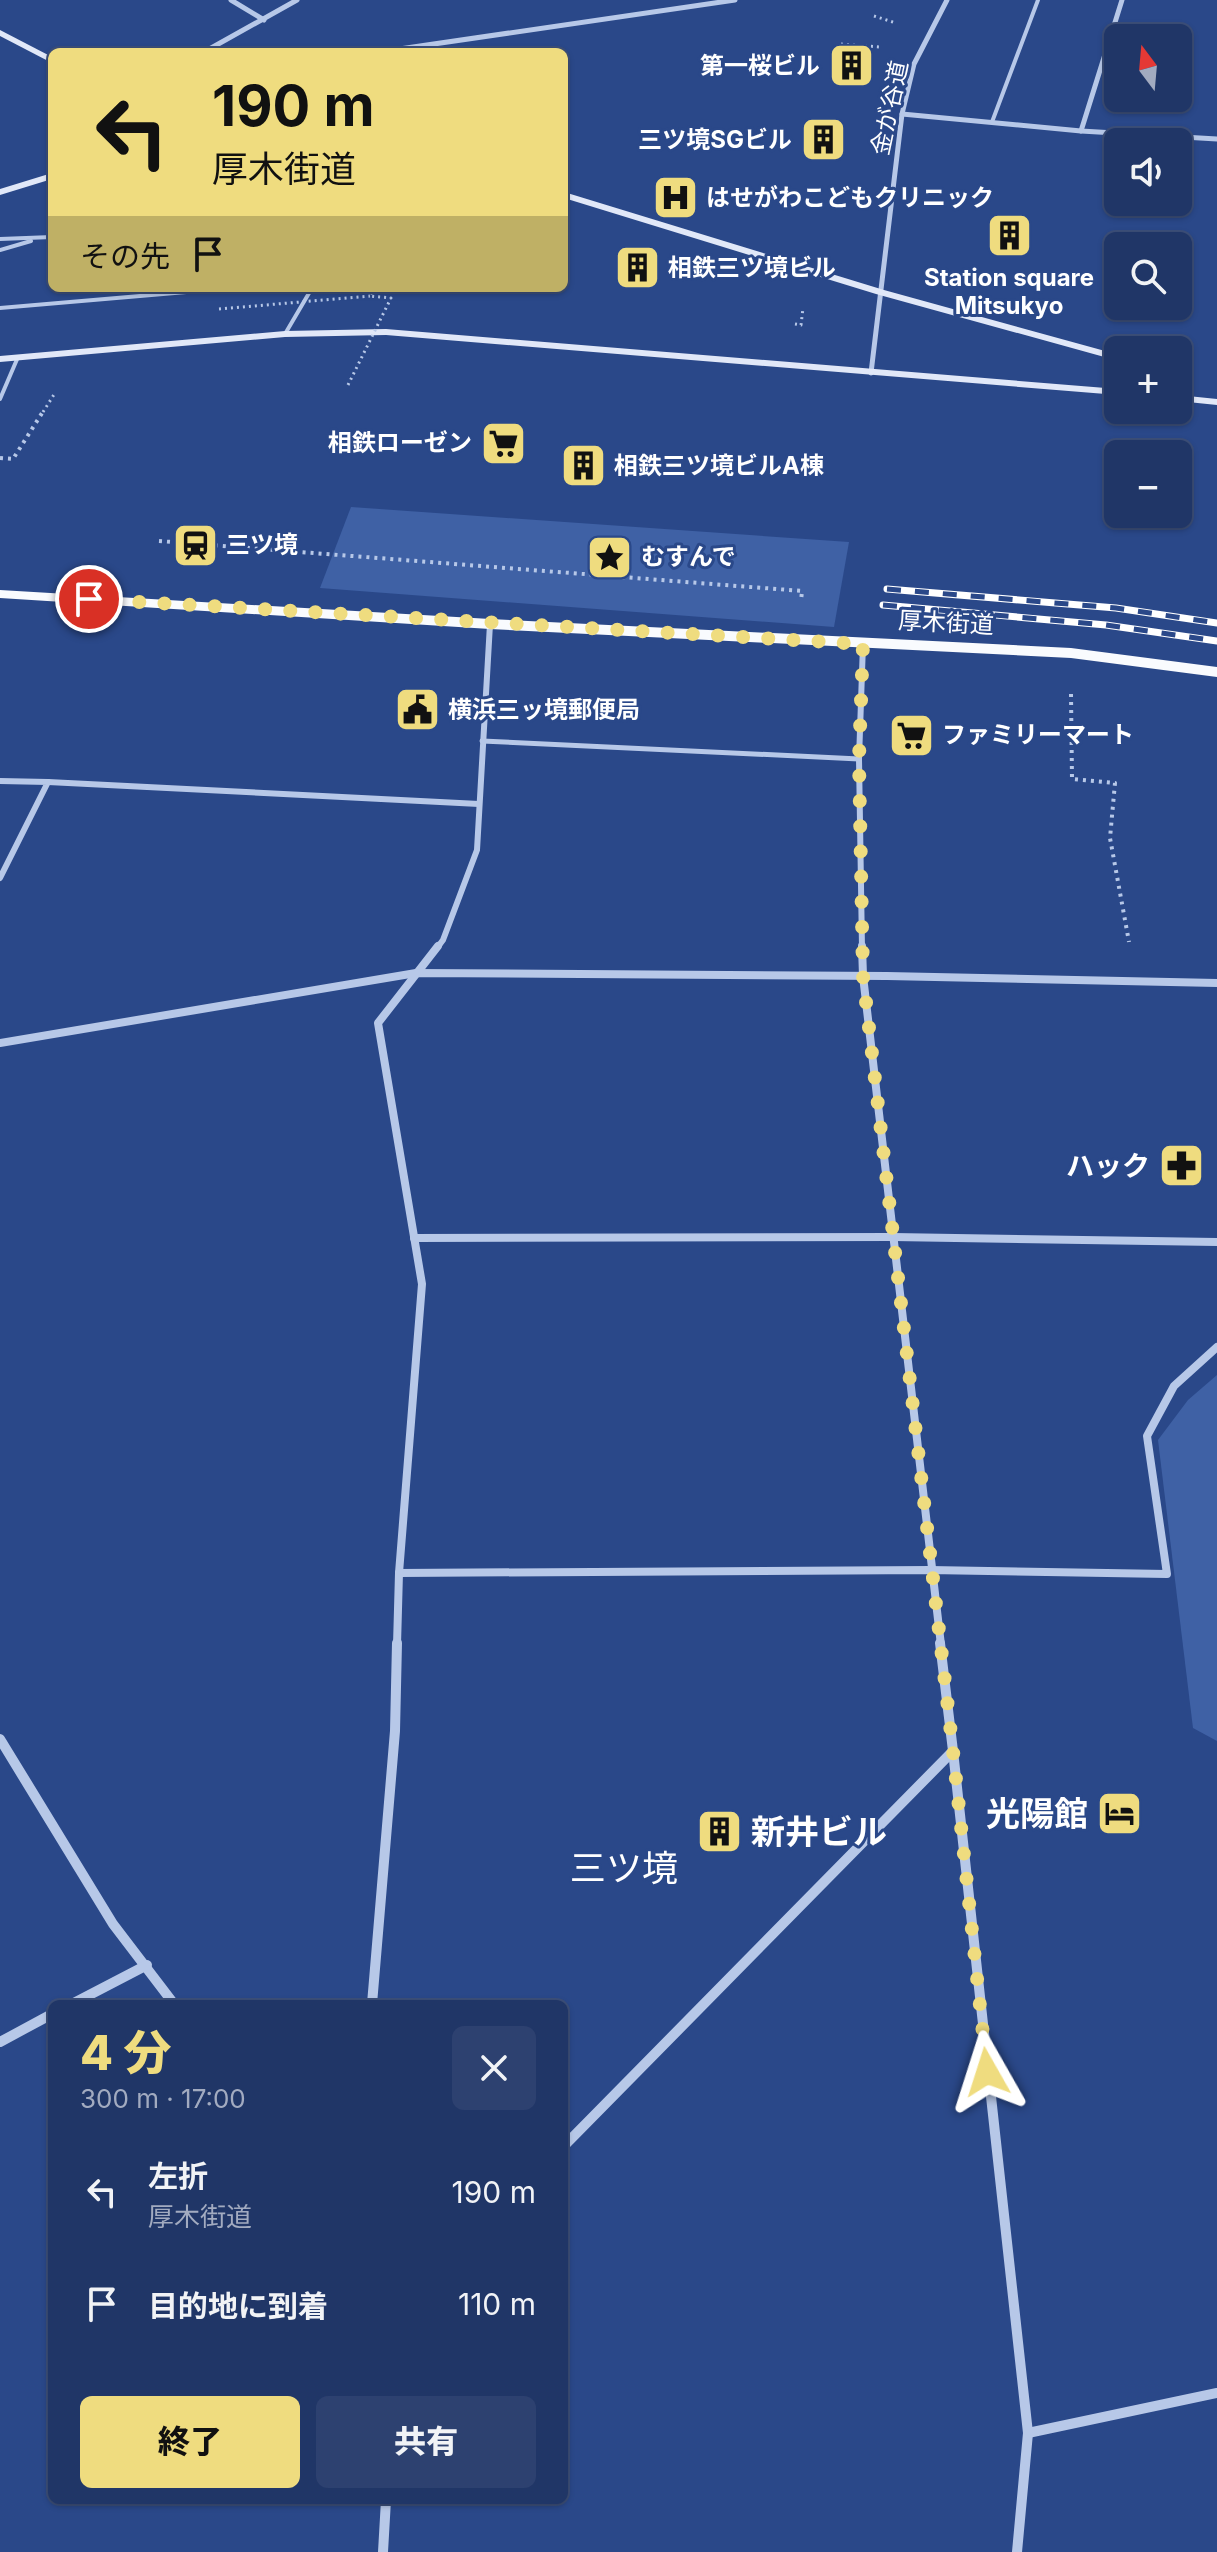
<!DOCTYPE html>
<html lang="ja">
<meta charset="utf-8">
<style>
body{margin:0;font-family:Inter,"Noto Sans JP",sans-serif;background:#2d4170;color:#f1f3f6;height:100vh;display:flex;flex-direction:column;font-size:30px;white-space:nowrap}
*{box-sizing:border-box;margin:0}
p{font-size:26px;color:#a2abc0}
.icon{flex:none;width:44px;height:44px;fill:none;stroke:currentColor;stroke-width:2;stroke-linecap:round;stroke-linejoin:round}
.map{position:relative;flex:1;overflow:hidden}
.sheet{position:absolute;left:48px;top:2000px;width:520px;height:504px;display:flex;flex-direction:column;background:#203667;border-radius:12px;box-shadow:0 2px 6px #0004,0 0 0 2px #3d507b}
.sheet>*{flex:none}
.top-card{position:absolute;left:48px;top:48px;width:520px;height:244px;border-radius:12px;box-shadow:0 2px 6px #0004,0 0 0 2px #3d507b;background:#efdc7f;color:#111;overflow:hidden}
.needle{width:52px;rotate:344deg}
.fabs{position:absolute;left:1104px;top:24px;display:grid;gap:16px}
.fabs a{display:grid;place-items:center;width:88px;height:88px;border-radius:12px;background:#203667;box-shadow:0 2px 6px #0004,0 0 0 2px #3d507b;font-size:40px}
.pin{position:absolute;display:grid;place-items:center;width:68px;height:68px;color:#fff;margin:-34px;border:4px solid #fff;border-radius:50%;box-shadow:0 2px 8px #0007}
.me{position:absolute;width:88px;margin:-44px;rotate:354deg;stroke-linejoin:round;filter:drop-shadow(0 0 6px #0008)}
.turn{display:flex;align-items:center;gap:28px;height:168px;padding:0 32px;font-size:36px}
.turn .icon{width:104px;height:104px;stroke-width:2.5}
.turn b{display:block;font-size:56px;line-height:68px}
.then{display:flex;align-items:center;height:76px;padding:0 32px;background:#0003;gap:16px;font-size:30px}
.round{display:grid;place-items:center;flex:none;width:84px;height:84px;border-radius:12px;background:#2d4170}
.overview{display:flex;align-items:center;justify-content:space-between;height:136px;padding:0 32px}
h1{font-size:48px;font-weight:800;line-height:60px;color:#efdc7f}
.button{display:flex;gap:16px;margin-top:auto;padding:16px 32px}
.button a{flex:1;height:92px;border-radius:12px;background:#efdc7f;color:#111;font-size:32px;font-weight:800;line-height:92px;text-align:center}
.button a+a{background:#2d4170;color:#f1f3f6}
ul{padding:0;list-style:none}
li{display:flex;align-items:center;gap:24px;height:112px;padding:0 32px}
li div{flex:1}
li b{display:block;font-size:30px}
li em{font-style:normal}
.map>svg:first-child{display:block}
.green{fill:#3f61a5}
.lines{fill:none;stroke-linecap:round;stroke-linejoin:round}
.path-far1{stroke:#b7c8e8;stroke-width:3;stroke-dasharray:2 4;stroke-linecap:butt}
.path{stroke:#b7c8e8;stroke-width:4;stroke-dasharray:3 5;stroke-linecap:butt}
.lane-far1{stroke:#b7c8e8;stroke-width:4}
.lane{stroke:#b7c8e8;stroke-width:5}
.street-far3{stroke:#b7c8e8;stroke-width:5}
.street-far2{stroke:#b7c8e8;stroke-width:6}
.street-far1{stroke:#b7c8e8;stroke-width:8}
.street{stroke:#b7c8e8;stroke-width:10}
.secondary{fill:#e1e8f8;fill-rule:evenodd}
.primary{fill:#f9fbfe;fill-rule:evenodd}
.rail-casing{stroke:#fff;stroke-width:7}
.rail{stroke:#2a4889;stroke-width:5;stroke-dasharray:14;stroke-linecap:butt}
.path-bridge{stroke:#b7c8e8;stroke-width:3;stroke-dasharray:2 4;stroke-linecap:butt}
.route{stroke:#efdc7f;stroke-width:14;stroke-dasharray:0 25.2}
.labels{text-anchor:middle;stroke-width:6;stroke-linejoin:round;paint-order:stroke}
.far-poi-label{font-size:24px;font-weight:bold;fill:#fff;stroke:#2a4889;text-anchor:start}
.far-street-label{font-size:24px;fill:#fff;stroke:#2a4889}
.poi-label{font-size:28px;font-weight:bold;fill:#fff;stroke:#2a4889;text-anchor:end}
.near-poi-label{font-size:34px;font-weight:bold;fill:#fff;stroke:#2a4889;text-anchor:end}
.near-neighbourhood-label{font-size:36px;fill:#fff;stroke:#2a4889}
</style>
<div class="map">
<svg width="1217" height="2552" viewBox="0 0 1217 2552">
<rect width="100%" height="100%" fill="#2a4889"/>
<g class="green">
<path d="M 351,507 L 849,542 L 834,627 L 320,588 Z"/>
<path d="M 1217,1375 L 1217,1741 L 1193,1728 L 1158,1440 L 1188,1400 Z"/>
</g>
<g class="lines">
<g class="path-far1">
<path d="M 874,16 L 896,23"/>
<path d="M 841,44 L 880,47"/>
<path d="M 795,324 L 801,325 L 803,308"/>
<path d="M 43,412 L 55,393"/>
</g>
<g class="path">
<path d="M 0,458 L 13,459 L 44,410"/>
<path d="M 159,541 L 802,591 L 801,601"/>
<path d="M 1071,694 L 1072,779 L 1115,783 L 1110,838 L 1129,942"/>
</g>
<g class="lane-far1">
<path d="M 992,122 L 1038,0"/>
<path d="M 0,239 L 52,237"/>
<path d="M 0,250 L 31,241"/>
<path d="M 0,308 L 233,288"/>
<path d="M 285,334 L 312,288"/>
<path d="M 0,399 L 18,357"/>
</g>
<path class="lane" d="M 482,741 L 859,759"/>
<g class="street-far3">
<path d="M 231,0 L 264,20"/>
<path d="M 204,52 L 297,0"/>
<path d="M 379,52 L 735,0"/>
<path d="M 902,114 L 1081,131 L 1217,139"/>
<path d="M 1081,131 L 1122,0"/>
<path d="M 871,373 L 902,114 L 914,64 L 947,0"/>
</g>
<g class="street-far2">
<path d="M 0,781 L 48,782 L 0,878"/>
<path d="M 48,782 L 479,804"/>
<path d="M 437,948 L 443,940 L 477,850 L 490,624"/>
<path d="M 862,948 L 859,759 L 863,644"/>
</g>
<g class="street-far1">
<path d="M 862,946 L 863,976 L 941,1645"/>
<path d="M 0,1043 L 416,973 L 887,976 L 1217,983"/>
<path d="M 414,1238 L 893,1237 L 1217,1242"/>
<path d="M 399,1573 L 930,1570 L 1167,1574 L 1147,1436 L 1174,1386 L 1217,1347"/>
<path d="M 397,1645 L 399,1573 L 422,1284 L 378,1023 L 438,946"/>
</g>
<g class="street">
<path d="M 0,1739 L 113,1924 L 174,2004"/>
<path d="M 953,1751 L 1028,2433 L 1017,2552"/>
<path d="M 72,2004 L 147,1965"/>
<path d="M 372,2004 L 395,1731 L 397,1643"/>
<path d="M 0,2042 L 52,2014"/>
<path d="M 564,2146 L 953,1751 L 940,1643"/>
<path d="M 1028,2433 L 1217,2393"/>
<path d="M 383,2552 L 386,2500"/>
</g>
<g class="secondary">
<path d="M 0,30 L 52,57 L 52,63 L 0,36 Z"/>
<path d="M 52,173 L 52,179 L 0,195 L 0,189 Z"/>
<path d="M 564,192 L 884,290 L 1116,354 L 1118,366 L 1108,358 L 876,294 L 564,198 Z"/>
<path d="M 386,329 L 1118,389 L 1118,395 L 386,335 L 285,337 L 0,362 L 0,356 L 285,331 Z"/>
<path d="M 1178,395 L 1217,399 L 1217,405 L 1178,401 Z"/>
</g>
<path class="primary" d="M 0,590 L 490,619 L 1071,648 L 1217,667 L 1217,677 L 1071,658 L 490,629 L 0,598 Z"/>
<defs>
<g id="rail">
<path d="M 887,589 L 1116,608 L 1217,623"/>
<path d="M 883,605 L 1106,625 L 1217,641"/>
</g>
</defs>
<use href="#rail" class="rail-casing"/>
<use href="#rail" class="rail"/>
<g class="path-bridge">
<path d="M 219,309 L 370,296"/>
<path d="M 348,385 L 391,298 L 370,296 L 373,288"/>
</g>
</g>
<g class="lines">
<path class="route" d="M 89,599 L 863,644 L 859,759 L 863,976 L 953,1751 L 987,2072"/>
</g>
<defs>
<symbol id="building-square" viewBox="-11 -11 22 22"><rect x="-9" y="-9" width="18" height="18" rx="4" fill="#efdc7f" stroke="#2a4889"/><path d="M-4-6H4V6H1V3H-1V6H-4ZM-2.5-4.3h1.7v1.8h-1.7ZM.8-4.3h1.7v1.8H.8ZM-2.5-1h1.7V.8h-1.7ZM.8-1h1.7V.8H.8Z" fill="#111"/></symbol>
<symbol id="hospital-square" viewBox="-11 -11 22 22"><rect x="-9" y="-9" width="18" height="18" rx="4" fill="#efdc7f" stroke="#2a4889"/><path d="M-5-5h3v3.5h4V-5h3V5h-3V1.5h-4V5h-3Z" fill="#111"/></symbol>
<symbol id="supermarket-square" viewBox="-11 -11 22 22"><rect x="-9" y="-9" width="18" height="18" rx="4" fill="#efdc7f" stroke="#2a4889"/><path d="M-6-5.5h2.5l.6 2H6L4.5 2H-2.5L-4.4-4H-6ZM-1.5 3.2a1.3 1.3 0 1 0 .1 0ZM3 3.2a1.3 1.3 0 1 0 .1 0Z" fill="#111"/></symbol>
<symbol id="station-square" viewBox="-11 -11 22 22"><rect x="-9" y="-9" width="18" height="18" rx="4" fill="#efdc7f" stroke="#2a4889"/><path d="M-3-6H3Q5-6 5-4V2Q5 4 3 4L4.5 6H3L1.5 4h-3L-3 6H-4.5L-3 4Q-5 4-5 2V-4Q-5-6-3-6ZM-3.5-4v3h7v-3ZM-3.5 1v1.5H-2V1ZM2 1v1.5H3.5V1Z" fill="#111"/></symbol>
<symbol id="sight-square" viewBox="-11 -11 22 22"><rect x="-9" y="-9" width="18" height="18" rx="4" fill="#efdc7f" stroke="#2a4889"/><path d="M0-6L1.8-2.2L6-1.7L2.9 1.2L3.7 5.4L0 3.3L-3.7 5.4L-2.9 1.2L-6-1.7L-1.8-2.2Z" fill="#111"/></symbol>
<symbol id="civic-square" viewBox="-11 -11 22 22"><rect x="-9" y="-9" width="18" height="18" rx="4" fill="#efdc7f" stroke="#2a4889"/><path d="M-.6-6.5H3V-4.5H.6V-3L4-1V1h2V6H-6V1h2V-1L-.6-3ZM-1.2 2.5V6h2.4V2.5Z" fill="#111"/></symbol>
<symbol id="pharmacy-square" viewBox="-11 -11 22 22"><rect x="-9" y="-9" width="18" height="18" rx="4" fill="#efdc7f" stroke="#2a4889"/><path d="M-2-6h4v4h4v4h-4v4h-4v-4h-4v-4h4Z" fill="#111"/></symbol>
<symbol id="hotel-square" viewBox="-11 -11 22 22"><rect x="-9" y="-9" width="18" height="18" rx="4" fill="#efdc7f" stroke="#2a4889"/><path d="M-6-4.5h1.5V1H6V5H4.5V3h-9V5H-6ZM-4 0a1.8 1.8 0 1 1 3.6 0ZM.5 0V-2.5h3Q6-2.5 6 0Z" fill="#111"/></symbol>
</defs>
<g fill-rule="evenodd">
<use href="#building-square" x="826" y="40" width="51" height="51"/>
<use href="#building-square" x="798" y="114" width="51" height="51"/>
<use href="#hospital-square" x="650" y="172" width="51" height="51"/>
<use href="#building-square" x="984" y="210" width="51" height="51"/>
<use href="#building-square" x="612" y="242" width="51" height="51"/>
<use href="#supermarket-square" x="478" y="418" width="51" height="51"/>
<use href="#building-square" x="558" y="440" width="51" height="51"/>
<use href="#station-square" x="170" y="520" width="51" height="51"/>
<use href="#sight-square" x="584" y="532" width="51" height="51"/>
<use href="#civic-square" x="392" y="684" width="51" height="51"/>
<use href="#supermarket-square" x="886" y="710" width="51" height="51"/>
<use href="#pharmacy-square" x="1156" y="1140" width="51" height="51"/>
<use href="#hotel-square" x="1094" y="1788" width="51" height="51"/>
<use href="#building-square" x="694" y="1806" width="51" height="51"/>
</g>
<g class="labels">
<g class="far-poi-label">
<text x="820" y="74" text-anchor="end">第一桜ビル</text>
<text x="792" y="148" text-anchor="end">三ツ境SGビル</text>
<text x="706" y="206">はせがわこどもクリニック</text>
<text x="668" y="276">相鉄三ツ境ビル</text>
<text x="1009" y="286" text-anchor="middle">Station square<tspan x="1009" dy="28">Mitsukyo</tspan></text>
<text x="472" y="451" text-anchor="end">相鉄ローゼン</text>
<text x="614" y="474">相鉄三ツ境ビルA棟</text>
<text x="226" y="553">三ツ境</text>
<text x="641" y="565">むすんで</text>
<text x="448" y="718">横浜三ッ境郵便局</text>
<text x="942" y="743">ファミリーマート</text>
</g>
<g class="far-street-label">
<text transform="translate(890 108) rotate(-78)" y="8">金が谷道</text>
<text transform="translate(946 623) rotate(3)" y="8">厚木街道</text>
</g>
<g class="poi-label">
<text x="1150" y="1176">ハック</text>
</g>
<g class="near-poi-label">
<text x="1088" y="1826">光陽館</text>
<text x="751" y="1844" text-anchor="start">新井ビル</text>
</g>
<g class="near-neighbourhood-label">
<text x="624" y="1881">三ツ境</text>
</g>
</g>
</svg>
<div class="fabs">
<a><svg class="needle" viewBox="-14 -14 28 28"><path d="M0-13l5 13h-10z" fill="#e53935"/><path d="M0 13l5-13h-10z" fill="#a2abc0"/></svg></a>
<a><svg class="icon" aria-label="sound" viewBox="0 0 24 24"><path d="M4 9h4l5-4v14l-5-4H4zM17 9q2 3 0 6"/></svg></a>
<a><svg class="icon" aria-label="search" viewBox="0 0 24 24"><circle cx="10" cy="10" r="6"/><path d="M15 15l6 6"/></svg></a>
<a>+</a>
<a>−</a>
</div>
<div class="pin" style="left:89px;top:599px;background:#d93025"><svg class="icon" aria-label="arrive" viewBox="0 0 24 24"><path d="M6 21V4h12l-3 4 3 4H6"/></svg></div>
<svg class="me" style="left:987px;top:2072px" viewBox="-20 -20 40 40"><path d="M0-17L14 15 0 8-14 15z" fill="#efdc7f" stroke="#fff" stroke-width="4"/></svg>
<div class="top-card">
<div class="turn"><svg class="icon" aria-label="left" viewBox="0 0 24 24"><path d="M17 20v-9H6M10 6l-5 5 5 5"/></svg><div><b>190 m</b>厚木街道</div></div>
<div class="then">その先<svg class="icon" aria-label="arrive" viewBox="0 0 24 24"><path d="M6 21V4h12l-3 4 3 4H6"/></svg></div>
</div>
<section class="sheet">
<div class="overview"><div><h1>4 分</h1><p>300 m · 17:00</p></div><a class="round"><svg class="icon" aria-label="close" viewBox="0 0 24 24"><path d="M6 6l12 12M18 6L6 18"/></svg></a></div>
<ul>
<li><svg class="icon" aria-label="left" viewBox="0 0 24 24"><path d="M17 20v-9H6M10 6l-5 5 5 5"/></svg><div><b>左折</b><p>厚木街道</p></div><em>190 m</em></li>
<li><svg class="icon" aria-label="arrive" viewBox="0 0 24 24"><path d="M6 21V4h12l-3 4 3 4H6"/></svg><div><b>目的地に到着</b></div><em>110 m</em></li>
</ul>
<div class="button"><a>終了</a><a>共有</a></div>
</section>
</div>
